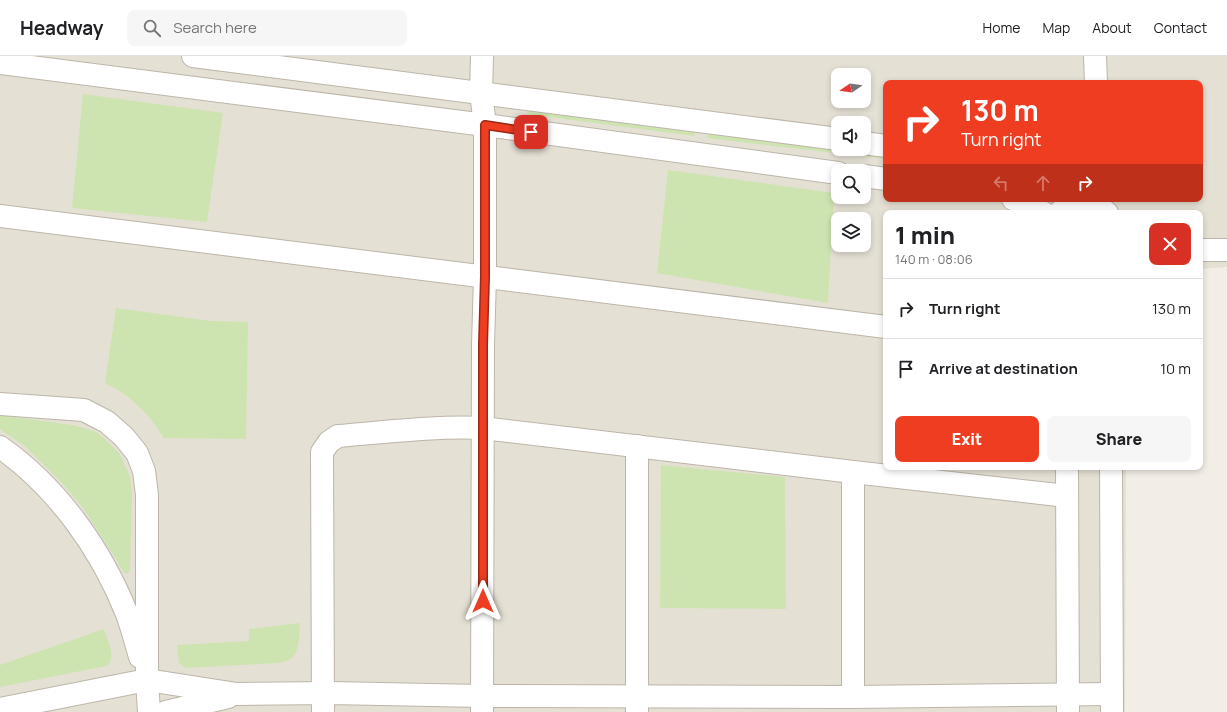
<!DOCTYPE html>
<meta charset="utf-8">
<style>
body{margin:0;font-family:Manrope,sans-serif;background:#f6f6f6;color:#202124;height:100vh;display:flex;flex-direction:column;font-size:15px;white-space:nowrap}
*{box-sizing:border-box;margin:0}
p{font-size:13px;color:#757577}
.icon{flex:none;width:22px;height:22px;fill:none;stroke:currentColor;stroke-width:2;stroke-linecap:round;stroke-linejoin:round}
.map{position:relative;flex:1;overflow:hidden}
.side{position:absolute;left:883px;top:154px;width:320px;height:260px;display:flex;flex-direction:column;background:#fff;border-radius:8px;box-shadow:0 2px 6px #0003}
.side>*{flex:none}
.guide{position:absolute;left:883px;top:24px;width:320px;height:122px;border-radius:8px;box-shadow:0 2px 6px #0003;background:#ee3d20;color:#fff;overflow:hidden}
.needle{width:26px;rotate:257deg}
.tools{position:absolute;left:831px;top:12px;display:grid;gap:8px}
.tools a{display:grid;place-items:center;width:40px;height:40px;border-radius:8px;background:#fff;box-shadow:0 2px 6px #0003;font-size:20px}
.pin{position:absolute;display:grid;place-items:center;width:34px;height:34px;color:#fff;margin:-17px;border-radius:8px;box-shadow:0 2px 6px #0006}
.me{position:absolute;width:44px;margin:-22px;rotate:0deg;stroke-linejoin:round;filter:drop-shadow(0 0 3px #0008)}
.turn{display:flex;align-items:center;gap:14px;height:84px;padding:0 12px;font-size:18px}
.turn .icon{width:52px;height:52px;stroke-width:2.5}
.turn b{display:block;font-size:28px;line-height:34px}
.lanes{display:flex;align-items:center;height:38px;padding:0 12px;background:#0003;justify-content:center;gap:20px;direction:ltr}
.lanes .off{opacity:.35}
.round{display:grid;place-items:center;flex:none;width:42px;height:42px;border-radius:8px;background:#f6f6f6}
.head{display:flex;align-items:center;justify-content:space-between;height:68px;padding:0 12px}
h1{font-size:24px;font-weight:800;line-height:30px}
.primary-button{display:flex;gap:8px;margin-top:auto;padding:8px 12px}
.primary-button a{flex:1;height:46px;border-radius:8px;background:#ee3d20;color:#fff;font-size:16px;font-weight:800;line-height:46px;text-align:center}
.primary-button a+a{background:#f6f6f6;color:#202124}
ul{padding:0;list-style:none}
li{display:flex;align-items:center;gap:12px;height:60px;padding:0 12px;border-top:1px solid #e0e0e0}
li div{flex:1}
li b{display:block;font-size:15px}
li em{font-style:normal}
header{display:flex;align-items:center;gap:24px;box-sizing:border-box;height:56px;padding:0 20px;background:#fff;border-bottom:1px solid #e0e0e0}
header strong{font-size:19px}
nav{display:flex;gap:22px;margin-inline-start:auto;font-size:14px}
.search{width:280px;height:36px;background:#f6f6f6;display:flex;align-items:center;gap:10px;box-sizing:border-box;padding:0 14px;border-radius:8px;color:#757577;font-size:15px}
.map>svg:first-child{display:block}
.residential{fill:#e5e0d4;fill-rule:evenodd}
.green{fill:#cde4b0}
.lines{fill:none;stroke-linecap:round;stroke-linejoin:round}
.minor-casing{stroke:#bdb5a9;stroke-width:24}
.tertiary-casing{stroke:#bdb5a9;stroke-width:24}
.minor{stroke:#fff;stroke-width:22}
.tertiary{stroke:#fff;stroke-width:22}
.route-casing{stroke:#9b2815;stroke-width:10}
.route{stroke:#ee3d20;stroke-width:7}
</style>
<header>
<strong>Headway</strong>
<div class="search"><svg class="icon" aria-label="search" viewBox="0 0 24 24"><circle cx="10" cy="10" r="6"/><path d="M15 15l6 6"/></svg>Search here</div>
<nav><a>Home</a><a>Map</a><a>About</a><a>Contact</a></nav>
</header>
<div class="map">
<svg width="1227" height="656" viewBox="0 0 1227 656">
<rect width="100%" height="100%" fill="#f2eee6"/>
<path class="residential" d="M 0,0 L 1227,0 L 1227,211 L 1200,213 L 1200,157 L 886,157 L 886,411 L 1126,411 L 1125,656 L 0,656 ZM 838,19 L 864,19 L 864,45 L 838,45 ZM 886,27 L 1200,27 L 1200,143 L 886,143 ZM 838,67 L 864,67 L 864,93 L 838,93 ZM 838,115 L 864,115 L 864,141 L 838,141 ZM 838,163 L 864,163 L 864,189 L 838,189 Z"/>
<g class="green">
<path d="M 83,38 L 223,57 L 207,166 L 72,152 Z"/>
<path d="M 527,51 L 696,72 L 694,80 L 527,58 Z"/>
<path d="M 709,72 L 838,93 L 864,93 L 886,96 L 886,103 L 707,82 Z"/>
<path d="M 668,114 L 834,137 L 828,247 L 657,217 Z"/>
<path d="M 116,252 L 211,265 L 248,266 L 246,383 L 164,382 C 149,358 131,339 105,327 Z"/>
<path d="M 0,359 L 72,369 L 87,373 L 96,376 L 104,382 L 120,398 L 130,421 L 132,437 L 130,514 L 127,518 L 123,516 L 116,503 L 83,452 L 63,428 L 27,392 L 0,373 Z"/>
<path d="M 661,409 L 785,421 L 786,553 L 660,552 Z"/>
<path d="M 300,567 C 299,579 301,599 287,605 C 284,606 280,606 277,607 L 186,612 L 179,607 L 177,589 L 249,585 L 249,573 Z"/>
<path d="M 104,573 C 107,583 118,604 106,610 L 0,631 L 0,609 Z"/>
</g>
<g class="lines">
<defs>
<g id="minor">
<path d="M 482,0 L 481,37 L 485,69 L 485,221 L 483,289 L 482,656"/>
<path d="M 1095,0 L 1096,27"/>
<path d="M 0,160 L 886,271"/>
<path d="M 1200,194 L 1227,194"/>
<path d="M 0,348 L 84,354 L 107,366 L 124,381 L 137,397 L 144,415 L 147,439 L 147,624 L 149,656"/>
<path d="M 0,391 C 58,432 101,493 127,558 C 132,572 136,587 140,601"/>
<path d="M 853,641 L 853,416"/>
<path d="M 0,653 L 147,624 L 237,638 L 331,637 L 482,640 L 853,641 L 1112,638"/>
<path d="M 637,655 L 637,390"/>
<path d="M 166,656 L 228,641"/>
<path d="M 323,656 L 322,396 L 329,386 L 338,380 C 387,376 435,370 483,372 L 853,416 L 1067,440"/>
</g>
<g id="tertiary">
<path d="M 193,0 L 838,83"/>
<path d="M 0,7 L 485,69 L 838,117"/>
<path d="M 864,87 L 886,90"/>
<path d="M 864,120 L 886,123"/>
<path d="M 1013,143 L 1025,147 L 1044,157"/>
<path d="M 1059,157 C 1073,143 1094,144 1107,157"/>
<path d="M 1067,411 L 1068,656"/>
<path d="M 1111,411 L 1112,656"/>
</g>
</defs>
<use href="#minor" class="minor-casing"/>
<use href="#tertiary" class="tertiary-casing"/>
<use href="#minor" class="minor"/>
<use href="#tertiary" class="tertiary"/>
</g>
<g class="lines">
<defs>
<path id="route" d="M 483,545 L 483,289 L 485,220 L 485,69 L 531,76"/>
</defs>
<use href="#route" class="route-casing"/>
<use href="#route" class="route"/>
</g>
</svg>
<div class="tools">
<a><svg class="needle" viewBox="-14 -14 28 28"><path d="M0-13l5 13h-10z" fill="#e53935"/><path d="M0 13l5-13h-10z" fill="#757577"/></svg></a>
<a><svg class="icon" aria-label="sound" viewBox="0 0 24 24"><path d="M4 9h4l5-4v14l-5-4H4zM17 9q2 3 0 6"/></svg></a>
<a><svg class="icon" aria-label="search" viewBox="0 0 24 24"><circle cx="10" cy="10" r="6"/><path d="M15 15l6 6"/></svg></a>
<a><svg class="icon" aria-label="layers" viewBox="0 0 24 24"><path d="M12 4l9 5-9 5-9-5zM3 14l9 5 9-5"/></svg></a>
</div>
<div class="pin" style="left:531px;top:76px;background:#d93025"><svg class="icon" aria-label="arrive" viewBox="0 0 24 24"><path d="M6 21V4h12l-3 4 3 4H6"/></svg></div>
<svg class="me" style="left:483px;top:545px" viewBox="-20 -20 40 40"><path d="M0-17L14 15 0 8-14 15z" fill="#ee3d20" stroke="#fff" stroke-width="4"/></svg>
<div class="guide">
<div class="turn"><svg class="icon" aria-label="right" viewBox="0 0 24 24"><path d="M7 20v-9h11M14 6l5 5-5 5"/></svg><div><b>130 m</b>Turn right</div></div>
<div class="lanes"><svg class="icon off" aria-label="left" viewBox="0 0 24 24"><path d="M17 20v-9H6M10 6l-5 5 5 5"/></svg><svg class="icon off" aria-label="ahead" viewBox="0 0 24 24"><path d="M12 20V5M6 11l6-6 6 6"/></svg><svg class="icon" aria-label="right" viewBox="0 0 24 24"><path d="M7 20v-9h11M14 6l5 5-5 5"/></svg></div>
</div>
<section class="side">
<div class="head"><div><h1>1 min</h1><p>140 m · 08:06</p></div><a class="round" style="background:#d93025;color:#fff"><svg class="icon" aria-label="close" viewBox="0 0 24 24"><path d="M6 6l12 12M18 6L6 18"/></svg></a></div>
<ul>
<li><svg class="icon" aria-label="right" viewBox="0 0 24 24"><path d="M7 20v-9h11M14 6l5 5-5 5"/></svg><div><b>Turn right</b></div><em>130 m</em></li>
<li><svg class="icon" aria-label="arrive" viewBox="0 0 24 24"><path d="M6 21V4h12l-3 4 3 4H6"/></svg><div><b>Arrive at destination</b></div><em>10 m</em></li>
</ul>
<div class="primary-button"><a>Exit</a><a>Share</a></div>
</section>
</div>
